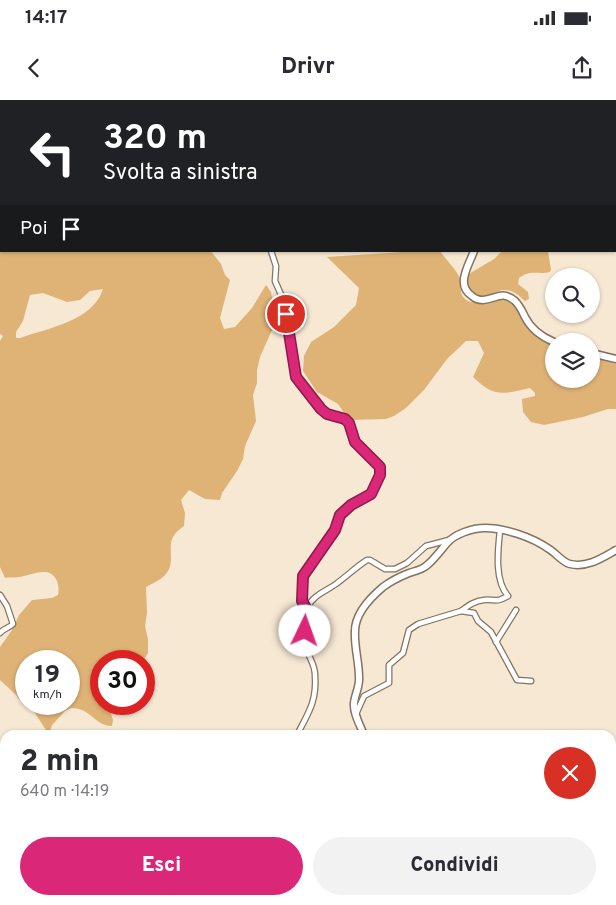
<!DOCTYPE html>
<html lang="it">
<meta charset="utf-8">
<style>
body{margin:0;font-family:Overpass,sans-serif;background:#f2f2f3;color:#2b2b33;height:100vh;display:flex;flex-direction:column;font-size:19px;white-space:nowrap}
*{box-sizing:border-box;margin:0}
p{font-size:16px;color:#7c7c81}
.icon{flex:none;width:28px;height:28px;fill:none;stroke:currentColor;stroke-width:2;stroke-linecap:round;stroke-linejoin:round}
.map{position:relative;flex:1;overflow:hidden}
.side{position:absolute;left:0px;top:630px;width:616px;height:175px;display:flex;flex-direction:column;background:#fff;border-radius:15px 15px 0 0;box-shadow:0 1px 4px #0004}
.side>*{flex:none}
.banner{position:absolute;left:0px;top:0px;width:616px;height:152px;box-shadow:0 1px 4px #0004;background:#202124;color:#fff;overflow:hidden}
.controls{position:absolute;left:545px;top:168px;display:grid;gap:10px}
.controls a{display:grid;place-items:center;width:55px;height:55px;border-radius:50%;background:#fff;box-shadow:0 1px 4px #0004;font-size:25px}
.speed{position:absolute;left:15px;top:550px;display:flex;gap:10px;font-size:25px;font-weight:700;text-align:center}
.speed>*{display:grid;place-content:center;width:65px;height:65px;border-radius:50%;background:#fff;box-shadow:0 1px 4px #0004;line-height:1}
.speed small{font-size:12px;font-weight:400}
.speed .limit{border:8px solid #d22;background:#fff;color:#111}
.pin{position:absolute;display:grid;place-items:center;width:42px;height:42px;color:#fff;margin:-21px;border:2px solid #fff;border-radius:50%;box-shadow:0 1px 5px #0007}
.me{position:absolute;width:55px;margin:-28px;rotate:3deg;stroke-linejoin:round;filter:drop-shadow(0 0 4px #0008)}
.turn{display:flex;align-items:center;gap:18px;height:105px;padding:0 20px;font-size:22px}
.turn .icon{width:65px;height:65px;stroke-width:2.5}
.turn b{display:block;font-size:35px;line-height:42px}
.then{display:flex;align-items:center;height:48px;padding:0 20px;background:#0003;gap:10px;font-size:19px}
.round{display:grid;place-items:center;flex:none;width:52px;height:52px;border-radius:26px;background:#f2f2f3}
.overview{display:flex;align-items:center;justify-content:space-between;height:85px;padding:0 20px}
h1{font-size:30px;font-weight:800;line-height:38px}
.cta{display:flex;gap:10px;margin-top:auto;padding:10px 20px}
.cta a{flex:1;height:58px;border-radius:30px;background:#db2777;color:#fff;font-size:20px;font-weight:800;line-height:58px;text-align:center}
.cta a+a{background:#f2f2f3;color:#2b2b33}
.status{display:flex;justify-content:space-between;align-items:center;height:35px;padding:0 25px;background:#fff;direction:ltr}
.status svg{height:14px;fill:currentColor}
header{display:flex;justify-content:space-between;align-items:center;height:65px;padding:0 20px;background:#fff;font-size:22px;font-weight:800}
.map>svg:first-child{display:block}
.green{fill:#dfb376;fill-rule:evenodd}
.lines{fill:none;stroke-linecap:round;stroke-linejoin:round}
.street-casing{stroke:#827462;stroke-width:7}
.secondary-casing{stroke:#827462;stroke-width:9}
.street{stroke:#fff;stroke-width:4.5}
.secondary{stroke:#fff;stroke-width:6}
.route-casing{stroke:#8e194d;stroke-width:12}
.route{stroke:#db2777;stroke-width:9}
</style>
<div class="status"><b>14:17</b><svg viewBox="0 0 49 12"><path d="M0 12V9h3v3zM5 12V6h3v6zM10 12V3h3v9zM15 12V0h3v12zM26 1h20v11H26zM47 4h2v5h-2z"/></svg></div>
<header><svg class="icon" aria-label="back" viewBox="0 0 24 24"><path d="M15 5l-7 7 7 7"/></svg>Drivr<svg class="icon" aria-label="share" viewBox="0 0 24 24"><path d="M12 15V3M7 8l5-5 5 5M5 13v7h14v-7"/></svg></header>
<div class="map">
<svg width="616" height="805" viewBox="0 0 616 805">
<rect width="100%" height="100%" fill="#f7e8d3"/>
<g class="green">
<path d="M 0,0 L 166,0 L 166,1 L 1,1 L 1,5 Z"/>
<path d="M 1,44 L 1,151 L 211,151 L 221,164 L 225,175 L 230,180 L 220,218 L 224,229 L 235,227 L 252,208 L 266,185 L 271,192 L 276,221 L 260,257 L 257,270 L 257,283 L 253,295 L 256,321 L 245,346 L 243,359 L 237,371 L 222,393 L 220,400 L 205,399 L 189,390 L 181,400 L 185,413 L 184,426 C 181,428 177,431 175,434 C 166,445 175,459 168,471 C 164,479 153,483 146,487 L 147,513 L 145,526 L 148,539 L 148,553 L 143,561 L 101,561 L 101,604 L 108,604 L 113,620 L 112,626 C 94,626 92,608 71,608 L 65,611 L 52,625 L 49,635 L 35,613 L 24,605 L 15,594 L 0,580 L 0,547 L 12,530 L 19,515 L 32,500 L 52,498 L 58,495 C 59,490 59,485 56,479 C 48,465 30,476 18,477 C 14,478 9,477 5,478 L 0,467 L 0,241 L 3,236 L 0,234 L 0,45 ZM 103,189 C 93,221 48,228 20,238 L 16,238 L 16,232 L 23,221 L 30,195 L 43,193 L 67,202 L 80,200 L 90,191 ZM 26,561 L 69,561 L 69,604 L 26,604 Z"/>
<path d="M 418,151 L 440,151 C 444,157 459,173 460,179 C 462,186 459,193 464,198 C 478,212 498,190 511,202 C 517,207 518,212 522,218 C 528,230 541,240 554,245 L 554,279 L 591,279 L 591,257 L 616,264 L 616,309 L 608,309 L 583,317 L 544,325 L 531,322 L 523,312 L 522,299 L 535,296 L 535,293 L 530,288 C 502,294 495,298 473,277 L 484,253 L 478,241 L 466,241 L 447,259 L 424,290 L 406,308 L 394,316 L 386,319 L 349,320 L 338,304 L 317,292 L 303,271 L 304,256 L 311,242 L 334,227 L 356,205 L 359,188 L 327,157 Z"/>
<path d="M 502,151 L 548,151 L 551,170 L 550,172 C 537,175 531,169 519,178 L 518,184 L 528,192 L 529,199 L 525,201 C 522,199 519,195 515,193 C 499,183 488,201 477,196 C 473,195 470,191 467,188 L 467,175 L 494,159 Z"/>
</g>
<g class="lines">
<defs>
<g id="street">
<path d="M 568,0 L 577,0"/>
<path d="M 585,0 L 591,1"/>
<path d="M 528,1 L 528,0"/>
<path d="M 615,14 L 616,14"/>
<path d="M 271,151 L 276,166 L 275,181 L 282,197 L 286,214 L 296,277 L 321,309 L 327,314 L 345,319 L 349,323 L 355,341 L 380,367 L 380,375 L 371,394 L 351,405 L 340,415 L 335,429 L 303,476 L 302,501 L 307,507"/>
<path d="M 0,495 L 7,506 L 13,524 C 9,528 3,529 0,533"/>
<path d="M 461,511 C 468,506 474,501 484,500 C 495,499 496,503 508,496 C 494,480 498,450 500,430"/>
<path d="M 496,542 L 516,510"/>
<path d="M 356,614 L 364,596 L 389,583 L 389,565 L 403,553 L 409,530 L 418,524 L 461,511 L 474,513 L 478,521 L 491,532 L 517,580 L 531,581"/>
<path d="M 295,635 L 298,633 C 309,612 317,600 315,575 C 315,566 311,561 308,553 C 304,545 302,516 307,508 C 313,495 326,491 336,484 C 347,476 356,467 367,460 L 370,460 L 385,469 L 395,469 L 407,463 L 426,446 L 449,440"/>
<path d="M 0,670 L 5,690"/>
<path d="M 616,777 L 615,780 L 616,783"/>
<path d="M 0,782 L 5,787"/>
<path d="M 14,800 L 18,805"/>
<path d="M 50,800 L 51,805"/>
<path d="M 204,800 L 207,805"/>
<path d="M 231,800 L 236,805"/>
<path d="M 0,805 L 5,796"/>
<path d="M 270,805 L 278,800"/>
</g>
<g id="secondary">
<path d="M 520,0 L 521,1"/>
<path d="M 474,151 C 469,165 455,185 472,196 C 475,199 479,200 483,200 C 496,199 502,190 515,201 C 520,206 522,211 525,217 C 531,229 542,237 554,242"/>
<path d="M 591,253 L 616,259"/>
<path d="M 364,635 C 360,625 353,613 354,603 C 355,594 360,586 359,577 C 359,562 354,546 355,531 C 355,514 370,498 383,487 C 391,481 399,477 409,473 C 415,471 421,470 426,466 C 434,460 440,451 447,443 C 455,434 472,428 485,428 C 505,428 532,437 549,449 C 556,453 562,462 570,464 C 587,468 602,458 616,450"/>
<path d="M 132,805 L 136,800"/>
</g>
</defs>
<use href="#street" class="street-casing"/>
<use href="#secondary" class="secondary-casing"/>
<use href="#street" class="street"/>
<use href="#secondary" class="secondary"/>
</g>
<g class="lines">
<defs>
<path id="route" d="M 286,214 L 296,277 L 321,309 L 327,314 L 345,319 L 349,323 L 355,342 L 380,367 L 380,375 L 371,394 L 351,405 L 340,415 L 335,430 L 303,476 L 302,501 L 306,508 L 304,521 L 305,531"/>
</defs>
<use href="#route" class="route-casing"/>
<use href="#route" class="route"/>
</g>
</svg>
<div class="controls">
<a><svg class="icon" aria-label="search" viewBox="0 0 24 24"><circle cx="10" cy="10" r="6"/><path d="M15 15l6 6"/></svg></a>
<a><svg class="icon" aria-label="layers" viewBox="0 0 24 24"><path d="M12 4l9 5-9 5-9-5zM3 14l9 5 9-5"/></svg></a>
</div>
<div class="speed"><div>19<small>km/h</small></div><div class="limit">30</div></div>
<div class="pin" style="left:286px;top:214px;background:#d93025"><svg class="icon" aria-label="arrive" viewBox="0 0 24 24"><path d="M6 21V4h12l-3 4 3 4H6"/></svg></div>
<svg class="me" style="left:305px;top:531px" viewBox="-20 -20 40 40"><circle r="19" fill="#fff"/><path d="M0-13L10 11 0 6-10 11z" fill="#db2777"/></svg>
<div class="banner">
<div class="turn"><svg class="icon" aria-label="left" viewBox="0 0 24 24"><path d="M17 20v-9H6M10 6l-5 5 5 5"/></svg><div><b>320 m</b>Svolta a sinistra</div></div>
<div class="then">Poi<svg class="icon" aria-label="arrive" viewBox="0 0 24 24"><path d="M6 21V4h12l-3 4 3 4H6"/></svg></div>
</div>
<section class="side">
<div class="overview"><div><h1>2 min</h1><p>640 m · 14:19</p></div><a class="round" style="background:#d93025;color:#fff"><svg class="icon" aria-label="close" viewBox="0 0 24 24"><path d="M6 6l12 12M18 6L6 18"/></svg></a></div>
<div class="cta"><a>Esci</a><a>Condividi</a></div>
</section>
</div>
